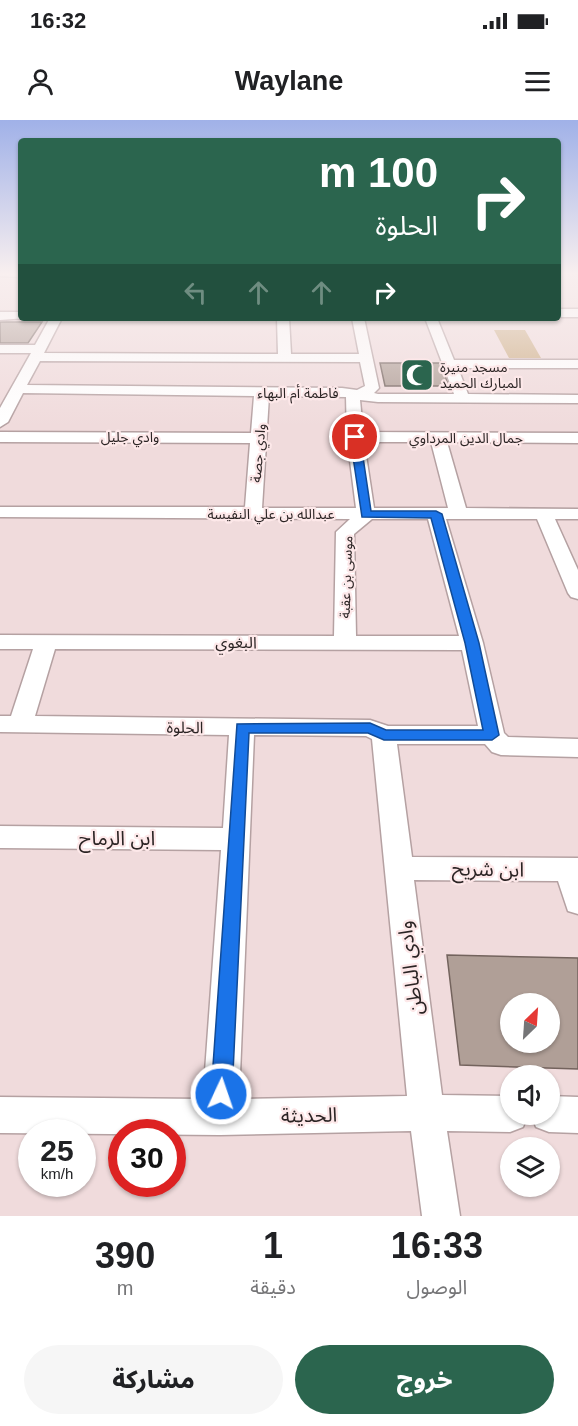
<!DOCTYPE html>
<html lang="ar">
<meta charset="utf-8">
<style>
body{margin:0;font-family:Arial,"Noto Sans Arabic",sans-serif;background:#f6f6f6;color:#202124;direction:rtl;height:100vh;display:flex;flex-direction:column;font-size:22px;white-space:nowrap}
*{box-sizing:border-box;margin:0}
p{font-size:20px;color:#757577}
.icon{flex:none;width:33px;height:33px;fill:none;stroke:currentColor;stroke-width:2;stroke-linecap:round;stroke-linejoin:round}
.map{position:relative;height:1096px;overflow:hidden;direction:ltr}
.details{display:flex;flex-direction:column;background:#fff;flex:1}
.details>*{flex:none}
.hud{position:absolute;left:18px;top:18px;width:543px;height:183px;border-radius:6px;box-shadow:0 2px 4px #0004;direction:rtl;background:#2b654e;color:#fff;overflow:hidden}
.needle{width:39px;rotate:25deg}
.tools{position:absolute;left:500px;top:873px;display:grid;gap:12px}
.tools a{display:grid;place-items:center;width:60px;height:60px;border-radius:50%;background:#fff;box-shadow:0 2px 4px #0004;font-size:30px}
.speed{position:absolute;left:18px;top:999px;display:flex;gap:12px;font-size:30px;font-weight:700;text-align:center}
.speed>*{display:grid;place-content:center;width:78px;height:78px;border-radius:50%;background:#fff;box-shadow:0 2px 4px #0004;line-height:1}
.speed small{font-size:15px;font-weight:400}
.speed .limit{border:9px solid #d22;background:#fff;color:#111}
.pin{position:absolute;display:grid;place-items:center;width:51px;height:51px;color:#fff;margin:-26px;border:3px solid #fff;border-radius:50%;box-shadow:0 2px 6px #0007}
.me{position:absolute;width:66px;margin:-33px;rotate:3deg;stroke-linejoin:round;filter:drop-shadow(0 0 4px #0008)}
.turn{display:flex;align-items:center;gap:21px;height:126px;padding:0 24px;font-size:27px}
.turn .icon{width:78px;height:78px;stroke-width:2.5}
.turn b{display:block;font-size:42px;line-height:51px}
.lanes{display:flex;align-items:center;height:57px;padding:0 24px;background:#0003;justify-content:center;gap:30px;direction:ltr}
.lanes .off{opacity:.35}
.eta{display:flex;justify-content:space-evenly;align-items:center;height:102px;text-align:center}
.eta b{font-size:36px;font-weight:800;line-height:42px}
.cta{display:flex;gap:12px;margin-top:auto;padding:12px 24px}
.cta a{flex:1;height:69px;border-radius:36px;background:#2b654e;color:#fff;font-size:24px;font-weight:800;line-height:69px;text-align:center}
.cta a+a{background:#f6f6f6;color:#202124}
.status{display:flex;justify-content:space-between;align-items:center;height:42px;padding:0 30px;background:#fff;direction:ltr}
.status svg{height:16px;fill:currentColor}
header{display:flex;justify-content:space-between;align-items:center;height:78px;padding:0 24px;background:#fff;font-size:27px;font-weight:800}
.map>svg:first-child{display:block}
.green{fill:#ccad84}
.building{fill:#b09f97;stroke:#73635d;stroke-width:1.5;fill-rule:evenodd}
.lines{fill:none;stroke-linecap:round;stroke-linejoin:round}
.street-casing{stroke:#b5a1a2;stroke-width:3}
.street{fill:#fff;fill-rule:evenodd}
.route{fill:#1a73e8;stroke:#114b97;stroke-width:1.5}
.labels{text-anchor:middle;stroke-width:4.5;stroke-linejoin:round;paint-order:stroke}
.far-poi-label{font-size:14px;fill:#2b2424;stroke:#fde8e9;text-anchor:start}
.far-street-label{font-size:14px;fill:#2b2424;stroke:#fde8e9}
.street-label{font-size:16px;fill:#2b2424;stroke:#fde8e9}
.near-street-label{font-size:20px;fill:#2b2424;stroke:#fde8e9}
</style>
<div class="status"><b>16:32</b><svg viewBox="0 0 49 12"><path d="M0 12V9h3v3zM5 12V6h3v6zM10 12V3h3v9zM15 12V0h3v12zM26 1h20v11H26zM47 4h2v5h-2z"/></svg></div>
<header><svg class="icon" aria-label="menu" viewBox="0 0 24 24"><path d="M4 6h16M4 12h16M4 18h16"/></svg>Waylane<svg class="icon" aria-label="person" viewBox="0 0 24 24"><circle cx="12" cy="8" r="4"/><path d="M4 21q1-7 8-7t8 7"/></svg></header>
<div class="map">
<svg width="578" height="1096" viewBox="0 0 578 1096">
<rect width="100%" height="100%" fill="#f0dbdc"/>
<path class="green" d="M 494,210 L 525,210 L 541,238 L 509,238 Z"/>
<g class="building">
<path d="M 0,202 L 42,202 L 28,223 L 0,223 Z"/>
<path d="M 380,243 L 440,243 L 449,266 L 385,266 Z"/>
<path d="M 447,835 L 578,838 L 578,949 L 460,945 ZM 510,884 L 549,884 L 549,922 L 510,922 Z"/>
</g>
<g class="lines">
<defs>
<g id="street">
<path d="M 0,152 L 21,152 L 21,157 L 0,156 Z"/>
<rect x="558" y="189" width="20" height="8"/>
<path d="M 0,192 L 21,192 L 21,198 L 26,198 L 0,200 Z"/>
<path d="M 50,198 L 62,198 L 44,233 L 278,234 L 277,198 L 289,198 L 291,234 L 359,234 L 352,198 L 364,198 L 379,268 L 374,273 L 378,274 L 454,274 L 425,198 L 437,198 L 454,240 L 578,240 L 578,248 L 458,248 L 468,274 L 578,275 L 578,283 L 378,282 L 360,280 L 363,312 L 578,313 L 578,323 L 447,322 L 466,388 L 578,389 L 578,399 L 555,399 L 578,450 L 578,479 L 571,477 L 568,473 L 537,399 L 446,399 L 483,523 L 504,613 L 508,617 L 578,619 L 578,637 L 501,635 L 492,632 L 485,624 L 397,624 L 412,737 L 578,738 L 578,794 L 568,791 L 558,761 L 414,760 L 442,975 L 510,976 L 510,994 L 528,994 L 523,1007 L 510,1012 L 447,1011 L 460,1096 L 422,1096 L 411,1011 L 220,1015 L 0,1013 L 0,977 L 203,979 L 221,730 L 0,728 L 0,706 L 223,708 L 229,615 L 0,612 L 0,596 L 11,596 L 33,529 L 0,529 L 0,515 L 334,516 L 336,412 L 350,399 L 0,397 L 0,387 L 245,387 L 250,323 L 0,322 L 0,312 L 251,313 L 254,276 L 23,273 L 8,302 L 0,307 L 0,288 L 31,233 L 0,233 L 0,225 L 35,225 ZM 40,241 L 360,242 L 365,266 L 357,270 L 342,268 L 27,265 ZM 269,276 L 346,277 L 347,317 L 356,388 L 262,388 ZM 364,322 L 431,322 L 448,388 L 374,388 ZM 372,399 L 428,399 L 459,516 L 356,516 L 354,414 ZM 55,529 L 462,530 L 478,606 L 388,606 L 370,600 L 35,596 ZM 254,615 L 366,616 L 372,619 L 407,976 L 239,979 Z"/>
<path d="M 549,976 L 578,977 L 578,1013 L 549,1012 L 536,1007 L 531,994 L 549,994 Z"/>
</g>
</defs>
<use href="#street" class="street-casing"/>
<use href="#street" class="street"/>
</g>
<linearGradient id="sky" x2="0" y2="1"><stop stop-color="#a0b1e8"/><stop offset="0.5" stop-color="#f8efef"/><stop offset="1" stop-color="#f8efef" stop-opacity="0"/></linearGradient>
<rect width="578" height="306" fill="url(#sky)"/>
<path class="route" d="M 355,314 L 360,317 L 371,391 L 436,391 L 442,394 L 479,523 L 499,615 L 492,620 L 384,620 L 368,613 L 249,613 L 232,974 L 229,981 L 221,984 L 214,981 L 211,974 L 237,604 L 370,603 L 386,610 L 483,610 L 465,523 L 431,398 L 362,397 L 350,317 Z"/>
<defs>
<symbol id="mosque-square" viewBox="-11 -11 22 22"><rect x="-9" y="-9" width="18" height="18" rx="4" fill="#2b654e" stroke="#fde8e9"/><path d="M3.5-4.9A6 6 0 1 0 3.5 4.9A5 5 0 1 1 3.5-4.9Z" fill="#fff"/></symbol>
</defs>
<g fill-rule="evenodd">
<use href="#mosque-square" x="398" y="236" width="38" height="38"/>
</g>
<g class="labels">
<g class="far-poi-label">
<text x="440" y="252">مسجد منيرة<tspan x="440" dy="16">المبارك الحميد</tspan></text>
</g>
<g class="far-street-label">
<text x="298" y="278">فاطمة أم البهاء</text>
<text x="130" y="322">وادي جليل</text>
<text x="466" y="323">جمال الدين المرداوي</text>
<text transform="translate(258 333) rotate(-85)" y="5">وادي جصة</text>
<text x="271" y="399">عبدالله بن علي النفيسة</text>
<text transform="translate(346 457) rotate(-88)" y="5">موسى بن عقبة</text>
</g>
<g class="street-label">
<text x="236" y="528">البغوي</text>
<text transform="translate(185 607) rotate(1)" y="6">الحلوة</text>
</g>
<g class="near-street-label">
<text x="117" y="725">ابن الرماح</text>
<text transform="translate(488 749) rotate(1)" y="7">ابن شريح</text>
<text transform="translate(410 848) rotate(-97)" y="7">وادي الباطن</text>
<text transform="translate(309 995) rotate(-1)" y="7">الحديثة</text>
</g>
</g>
</svg>
<div class="tools">
<a><svg class="needle" viewBox="-14 -14 28 28"><path d="M0-13l5 13h-10z" fill="#e53935"/><path d="M0 13l5-13h-10z" fill="#757577"/></svg></a>
<a><svg class="icon" aria-label="sound" viewBox="0 0 24 24"><path d="M4 9h4l5-4v14l-5-4H4zM17 9q2 3 0 6"/></svg></a>
<a><svg class="icon" aria-label="layers" viewBox="0 0 24 24"><path d="M12 4l9 5-9 5-9-5zM3 14l9 5 9-5"/></svg></a>
</div>
<div class="speed"><div>25<small>km/h</small></div><div class="limit">30</div></div>
<div class="pin" style="left:355px;top:317px;background:#d93025"><svg class="icon" aria-label="arrive" viewBox="0 0 24 24"><path d="M6 21V4h12l-3 4 3 4H6"/></svg></div>
<svg class="me" style="left:221px;top:974px" viewBox="-20 -20 40 40"><circle r="17" fill="#1a73e8" stroke="#fff" stroke-width="3"/><path d="M0-11L8 9 0 5-8 9z" fill="#fff"/></svg>
<div class="hud">
<div class="turn"><svg class="icon" aria-label="right" viewBox="0 0 24 24"><path d="M7 20v-9h11M14 6l5 5-5 5"/></svg><div><b>100 m</b>الحلوة</div></div>
<div class="lanes"><svg class="icon off" aria-label="left" viewBox="0 0 24 24"><path d="M17 20v-9H6M10 6l-5 5 5 5"/></svg><svg class="icon off" aria-label="ahead" viewBox="0 0 24 24"><path d="M12 20V5M6 11l6-6 6 6"/></svg><svg class="icon off" aria-label="ahead" viewBox="0 0 24 24"><path d="M12 20V5M6 11l6-6 6 6"/></svg><svg class="icon" aria-label="right" viewBox="0 0 24 24"><path d="M7 20v-9h11M14 6l5 5-5 5"/></svg></div>
</div>
</div>
<section class="details">
<div class="eta">
<div><b>16:33</b><p>الوصول</p></div>
<div><b>1</b><p>دقيقة</p></div>
<div><b>390</b><p>m</p></div>
</div>
<div class="cta"><a>خروج</a><a>مشاركة</a></div>
</section>
